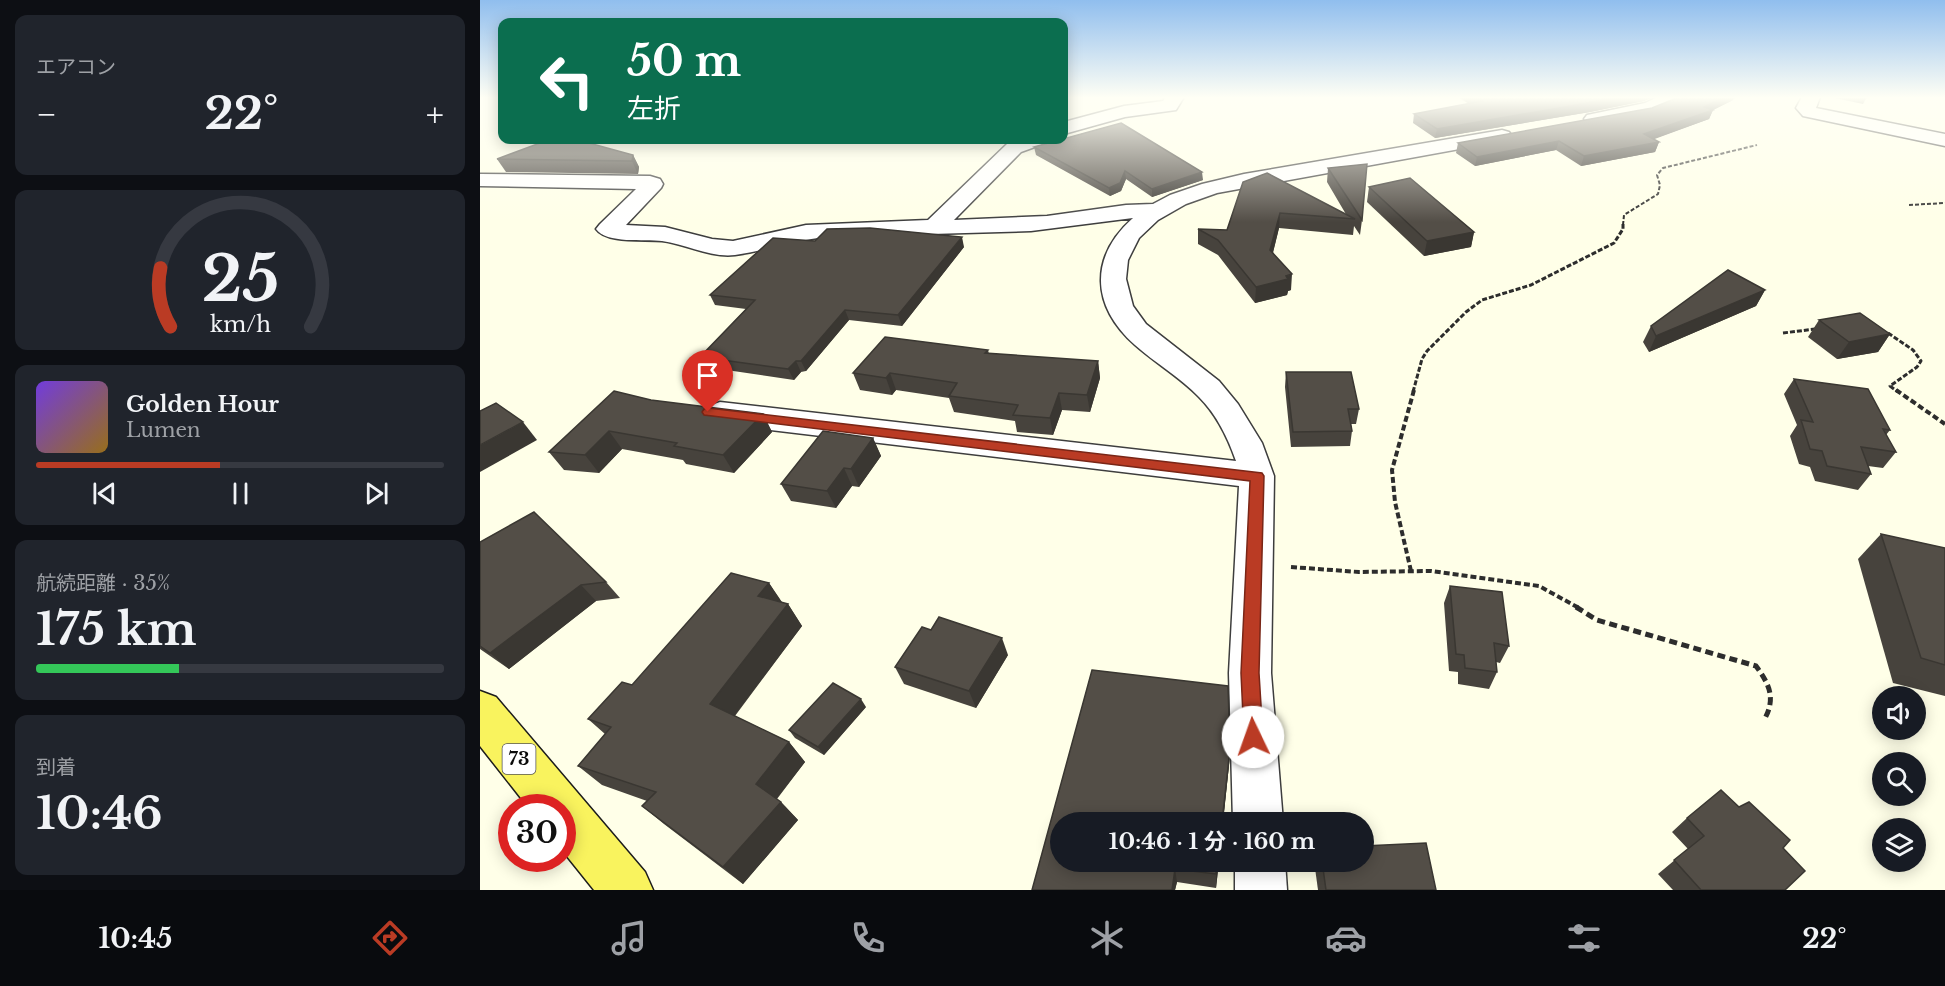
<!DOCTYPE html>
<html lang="ja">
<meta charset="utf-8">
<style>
:root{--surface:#171b24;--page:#20242c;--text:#f1f3f6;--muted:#9ea1a6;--line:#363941;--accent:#ba3b24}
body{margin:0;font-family:"Libre Baskerville","Noto Sans JP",serif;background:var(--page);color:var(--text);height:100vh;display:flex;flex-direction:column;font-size:22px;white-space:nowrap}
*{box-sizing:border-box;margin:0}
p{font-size:20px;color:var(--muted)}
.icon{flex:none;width:33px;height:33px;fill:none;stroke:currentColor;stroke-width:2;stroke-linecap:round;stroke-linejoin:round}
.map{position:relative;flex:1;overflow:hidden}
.drawer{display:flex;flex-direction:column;gap:15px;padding:15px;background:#0d0f14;width:480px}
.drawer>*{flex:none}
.guide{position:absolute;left:18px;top:18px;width:570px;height:126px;border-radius:12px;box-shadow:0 3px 15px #0003;background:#0b6e4f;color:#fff;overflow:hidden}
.controls{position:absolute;left:1392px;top:686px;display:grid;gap:12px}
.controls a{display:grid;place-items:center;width:54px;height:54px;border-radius:50%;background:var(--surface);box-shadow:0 3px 15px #0003;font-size:30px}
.speed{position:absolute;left:18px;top:794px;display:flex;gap:12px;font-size:30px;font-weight:700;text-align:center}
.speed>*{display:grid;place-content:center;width:78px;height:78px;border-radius:50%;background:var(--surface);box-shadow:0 3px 15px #0003;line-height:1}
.speed .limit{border:9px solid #d22;background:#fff;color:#111}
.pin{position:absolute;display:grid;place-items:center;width:51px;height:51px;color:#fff;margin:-62px -26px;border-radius:50% 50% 50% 0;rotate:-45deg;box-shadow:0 0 6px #0007}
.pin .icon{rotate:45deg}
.me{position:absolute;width:66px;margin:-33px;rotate:357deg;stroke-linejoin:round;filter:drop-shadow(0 0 4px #0008)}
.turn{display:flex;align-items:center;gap:21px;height:126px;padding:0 30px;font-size:27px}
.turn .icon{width:78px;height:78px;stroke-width:2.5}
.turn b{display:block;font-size:42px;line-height:51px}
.big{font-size:45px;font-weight:700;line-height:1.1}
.drawer .tile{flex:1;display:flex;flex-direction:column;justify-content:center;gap:9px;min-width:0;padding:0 21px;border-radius:12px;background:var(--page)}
.drawer .dial{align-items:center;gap:0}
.dial svg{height:156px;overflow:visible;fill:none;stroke:var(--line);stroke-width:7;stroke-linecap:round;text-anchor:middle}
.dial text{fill:var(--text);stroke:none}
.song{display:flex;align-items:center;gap:18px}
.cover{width:72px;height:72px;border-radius:9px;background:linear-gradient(135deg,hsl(260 70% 55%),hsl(40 70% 35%))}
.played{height:6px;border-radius:3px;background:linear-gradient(90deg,var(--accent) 45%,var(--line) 45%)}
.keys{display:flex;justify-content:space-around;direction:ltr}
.heat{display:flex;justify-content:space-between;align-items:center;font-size:33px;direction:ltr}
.charge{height:9px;border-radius:4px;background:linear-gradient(90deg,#34c759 35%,var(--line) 0)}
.trip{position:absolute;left:570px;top:812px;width:324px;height:60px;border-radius:30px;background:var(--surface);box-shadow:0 3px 15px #0003;font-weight:700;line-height:60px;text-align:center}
.dock{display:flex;height:96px;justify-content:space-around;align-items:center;background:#090b0e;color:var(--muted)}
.dock .icon{width:42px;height:42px}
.dock .current{color:var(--accent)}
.dock b{font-size:27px;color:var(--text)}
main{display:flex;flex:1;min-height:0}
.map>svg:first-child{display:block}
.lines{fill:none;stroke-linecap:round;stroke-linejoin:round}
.street-casing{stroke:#3e3e3e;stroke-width:3}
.primary-casing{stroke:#1c1c1c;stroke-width:3}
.path-far3{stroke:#2d2d2d;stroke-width:2;stroke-dasharray:4 2;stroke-linecap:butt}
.path-far2{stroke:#2d2d2d;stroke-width:3;stroke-dasharray:5 2;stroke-linecap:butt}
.path-far1{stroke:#2d2d2d;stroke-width:4;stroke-dasharray:6 3;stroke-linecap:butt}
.path{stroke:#2d2d2d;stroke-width:5;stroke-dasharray:8 4.5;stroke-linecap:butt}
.street{fill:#fff;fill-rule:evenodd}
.primary{fill:#f9f35e;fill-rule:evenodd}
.wall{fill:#47433d}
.shaded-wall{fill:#3a3732}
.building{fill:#534e47;stroke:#3a3732;stroke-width:1.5}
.route{fill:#ba3b24;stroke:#792617;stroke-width:1.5}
.labels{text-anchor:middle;stroke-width:6;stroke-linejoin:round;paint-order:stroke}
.shield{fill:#fff;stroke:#545454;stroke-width:1.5}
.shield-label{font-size:18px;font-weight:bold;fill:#0b0b0b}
</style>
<main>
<section class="drawer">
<div class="tile"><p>エアコン</p>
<div class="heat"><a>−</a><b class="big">22°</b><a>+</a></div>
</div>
<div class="tile dial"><svg viewBox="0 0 100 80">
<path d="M14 69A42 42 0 1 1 86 69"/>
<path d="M14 69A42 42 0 0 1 9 39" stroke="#ba3b24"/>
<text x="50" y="56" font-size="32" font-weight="700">25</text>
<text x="50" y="72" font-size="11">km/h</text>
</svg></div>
<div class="tile">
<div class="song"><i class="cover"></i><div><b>Golden Hour</b><p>Lumen</p></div></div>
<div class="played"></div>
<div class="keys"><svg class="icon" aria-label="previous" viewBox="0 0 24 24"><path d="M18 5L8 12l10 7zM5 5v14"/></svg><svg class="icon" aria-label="pause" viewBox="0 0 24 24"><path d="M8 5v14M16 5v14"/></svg><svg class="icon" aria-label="next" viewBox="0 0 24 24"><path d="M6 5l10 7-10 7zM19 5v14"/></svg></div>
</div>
<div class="tile"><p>航続距離 · 35%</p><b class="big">175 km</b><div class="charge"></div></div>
<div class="tile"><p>到着</p><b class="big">10:46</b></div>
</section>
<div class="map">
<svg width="1465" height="890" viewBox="0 0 1465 890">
<rect width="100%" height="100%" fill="#ffffe8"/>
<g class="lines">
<defs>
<g id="street">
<polygon points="686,97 704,97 696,110 645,117 584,134 584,122 644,106 683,101"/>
<polygon points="1178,97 1203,97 1200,101 1177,111 1114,125 1107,123 1104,119 1107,115 1165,103"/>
<polygon points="1322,97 1340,97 1336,108 1465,134 1465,146 1323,116 1316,108"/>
<path d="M1022 130 1029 132 1032 136 1029 140 737 193 706 204 678 220 659 238 648 260 646 279 653 306 666 324 739 381 758 404 782 443 794 476 791 673 803 822H753L749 673 759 486 240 424 229 420 224 413 229 406 240 402 756 461C748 438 737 415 719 397 700 377 675 363 655 345 611 306 609 257 653 218L551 231 346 237C315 240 286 251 255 255 230 258 206 244 182 241 165 239 126 244 116 229L120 224 156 189 0 186V174L170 176 180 179 183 184 181 188 146 225 185 227 232 239 253 241 326 225 448 220 527 144 539 140H566L563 144 541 152 474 220 567 216 646 205 673 204 690 195 722 184 764 174Z"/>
<polygon points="755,861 805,861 807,890 755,890"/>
</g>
<polygon id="primary" points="0,691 16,697 165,872 173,890 114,890 82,850 82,807 48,807 0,746"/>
</defs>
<!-- street casing -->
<use href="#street" class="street-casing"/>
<!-- primary casing -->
<use href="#primary" class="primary-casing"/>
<!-- path-far3 -->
<g class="path-far3">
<polyline points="1429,205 1465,203"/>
<polyline points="1143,225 1144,215 1178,194 1180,185 1177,175 1183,168 1277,145"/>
</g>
<!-- path-far2 -->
<g class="path-far2">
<polyline points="1303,333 1335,329"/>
<polyline points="1408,333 1433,350 1441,361 1437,367 1410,386 1418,392"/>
<polyline points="933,392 942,359 947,351 986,312 1002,300 1051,285 1134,243 1143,229 1143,224"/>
</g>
<!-- path-far1 -->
<g class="path-far1">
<polyline points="1416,390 1465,424"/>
<polyline points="811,567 879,572 951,571 1059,586 1099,608"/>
<polyline points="931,571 915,502 912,470 934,390"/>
</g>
<!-- path -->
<path class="path" d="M1096 607 1117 620 1276 666C1290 685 1296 699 1284 720"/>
<!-- street -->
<use href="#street" class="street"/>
<!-- primary -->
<use href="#primary" class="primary"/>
</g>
<!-- wall -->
<g class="wall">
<polygon points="978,97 1173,97 1164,101 1110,112 955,138 933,123 934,114 989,104"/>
<polygon points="1350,97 1387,97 1383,104"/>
<polygon points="1253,100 1233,110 1229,119 1173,139 1179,142 1175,152 1101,166 1076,150 995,166 976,153 978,143 1172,108"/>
<polygon points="554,147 723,180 672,197 646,179 641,191 630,196 556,155"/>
<polygon points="153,155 159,167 158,174 26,172 17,159"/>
<polygon points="848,168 882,220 880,235 874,226 873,235 799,228 793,252 811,290 808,291 807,295 775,303 738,255 718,244 718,229 747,230 763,182 867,216 847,182"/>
<polygon points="889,187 994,232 991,247 944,256 887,202"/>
<polygon points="335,241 484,247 422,326 369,320 326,371 321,372 314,380 226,367 220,357 266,309 235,305 230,295"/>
<polygon points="1285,290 1276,306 1169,352 1163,342 1171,326"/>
<polygon points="1339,320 1410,334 1398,352 1357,359 1328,337"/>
<polygon points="508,350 509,354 618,361 620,378 610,412 582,410 573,435 537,432 535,421 474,412 469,398 416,390 412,395 380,390 373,373"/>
<polygon points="806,372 879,409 876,424 871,424 872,431 870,446 811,447 805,387"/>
<polygon points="1314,379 1410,430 1406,435 1416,452 1403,468 1388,466 1391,474 1378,490 1335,481 1330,467 1319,464 1310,436 1317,425 1304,394"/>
<polygon points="171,400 283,414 292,432 254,473 206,464 203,460 142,449 119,473 84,470 69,452"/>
<polygon points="393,438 401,456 379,487 372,486 356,508 311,501 301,484"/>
<polygon points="1401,534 1465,548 1465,696 1413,683 1378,559"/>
<polygon points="0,542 126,582 140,598 116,601 29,669 0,649"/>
<polygon points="289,583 302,603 308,604 322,626 255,716 309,742 325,762 297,799 301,802 318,820 263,884 184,824 162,806 167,801 122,785 98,766 125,734 108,719"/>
<polygon points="970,586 1029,646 1020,663 1016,662 1017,672 1009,689 978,684 978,672 969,671 964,603"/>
<polygon points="528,655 496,708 424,684 415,667"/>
<polygon points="612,670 748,686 750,749 749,765 743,822 580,822 580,861 739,861 736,888 697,882 695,890 552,890"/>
<polygon points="386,707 344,755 315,738 309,730"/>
<polygon points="1207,818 1303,848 1305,890 1193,890 1178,874 1208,849 1192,832"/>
<polygon points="837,861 884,861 956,890 838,890 835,868"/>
</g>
<!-- shaded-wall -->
<g class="shaded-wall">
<polygon points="1142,97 1173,97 1164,101 1110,112 955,138 957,129"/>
<polygon points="1245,97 1255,97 1253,100 1233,110 1229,119 1161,144 1164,134"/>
<polygon points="1079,141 1076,150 995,166 997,157"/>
<polygon points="1179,142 1175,152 1101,166 1104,156"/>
<polygon points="153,155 159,167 158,174 152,161"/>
<polygon points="645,171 646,179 641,191 630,196 629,188"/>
<polygon points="722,172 723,180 672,197 672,189"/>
<polygon points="800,213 799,228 790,265 790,250"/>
<polygon points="994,232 991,247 944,256 947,241"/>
<polygon points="482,237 484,247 422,326 418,315"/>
<polygon points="812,274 811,290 808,291 807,295 775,303 776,287"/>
<polygon points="1285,290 1276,306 1169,352 1176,336"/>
<polygon points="365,310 369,320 326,371 321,361"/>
<polygon points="1410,334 1398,352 1357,359 1369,342"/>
<polygon points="316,361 321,372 314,380 308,369"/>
<polygon points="618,361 620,378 610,412 607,395"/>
<polygon points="410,373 416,390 412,395 406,378"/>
<polygon points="579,393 582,410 573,435 570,418"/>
<polygon points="283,414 292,432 254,473 243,455"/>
<polygon points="43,422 57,440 0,472 0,445"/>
<polygon points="129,431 142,449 119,473 105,455"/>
<polygon points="393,438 401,456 379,487 371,469"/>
<polygon points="364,468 372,486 356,508 347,491"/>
<polygon points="289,583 304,605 278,596"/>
<polygon points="101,585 116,601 29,669 10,653"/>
<polygon points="308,604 322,626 248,724 230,704"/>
<polygon points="522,638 528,655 496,708 489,691"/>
<polygon points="381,699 386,707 344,755 338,747"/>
<polygon points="309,742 325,762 293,803 276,784"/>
<polygon points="750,749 749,765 743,822 742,822"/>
<polygon points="301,802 318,820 263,884 243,867"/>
<polygon points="737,861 739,861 736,888 736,874"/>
<polygon points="695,869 697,882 695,890 692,890"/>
</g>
<!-- building -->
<g class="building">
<polygon points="995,97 1142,97 957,129 934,114 1002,101"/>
<polygon points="1199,97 1245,97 1224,107 1233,110 1164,134 1179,142 1104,156 1079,141 997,157 978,143 1172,108"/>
<polygon points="641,123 722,172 672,189 645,171 640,183 629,188 554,147"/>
<polygon points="68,140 98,140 153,155 152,161 17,159"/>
<polygon points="887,164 882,220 848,168"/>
<polygon points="787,173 875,219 800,213 790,250 812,274 806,276 808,279 776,287 738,240 718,229 747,230 763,182"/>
<polygon points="930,178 994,232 947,241 889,187"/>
<polygon points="390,228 482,237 418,315 365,310 321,361 316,361 308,369 220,357 275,300 230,295 293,238 335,241 347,229"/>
<polygon points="1248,270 1285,290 1176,336 1171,326"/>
<polygon points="1380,313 1410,334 1369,342 1339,320"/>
<polygon points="405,337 508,350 505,353 618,361 607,395 579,393 570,418 533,415 538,405 469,396 477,383 410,373 406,378 373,373"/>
<polygon points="806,372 871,372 879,409 868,409 872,431 813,432"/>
<polygon points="1314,379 1388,389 1410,430 1403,429 1416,452 1381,447 1391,474 1347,466 1342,451 1330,449 1321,420 1333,422"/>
<polygon points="134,391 171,400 283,414 243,455 194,446 197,443 129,431 105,455 69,452"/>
<polygon points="16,403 43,422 0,445 0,411"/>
<polygon points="343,431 393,438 371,469 364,468 347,491 301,484"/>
<polygon points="54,512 126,582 101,585 10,653 0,646 0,542"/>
<polygon points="1401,534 1465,548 1465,665 1441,658"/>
<polygon points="251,573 289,583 278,596 308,604 230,704 309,742 276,784 301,802 243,867 162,806 176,792 98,766 131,727 108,719 142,682 152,685"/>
<polygon points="970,586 1022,592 1029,646 1014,643 1017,672 985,668 984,655 976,654"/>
<polygon points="459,617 522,638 489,691 415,667 442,627 451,630"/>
<polygon points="612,670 748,686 750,749 742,822 580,822 580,861 737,861 736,874 695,869 692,890 552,890"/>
<polygon points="353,683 381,699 338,747 309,730"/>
<polygon points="1241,790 1259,807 1269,802 1310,840 1303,848 1325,871 1305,890 1221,890 1194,860 1224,836 1207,818"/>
<polygon points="946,843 956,890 846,890 842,861 884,861 884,846"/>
</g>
<!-- sky -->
<linearGradient id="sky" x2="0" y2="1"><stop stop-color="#90beee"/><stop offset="0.44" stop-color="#fffff5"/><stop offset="1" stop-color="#fffff5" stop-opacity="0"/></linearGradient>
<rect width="1465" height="222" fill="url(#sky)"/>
<!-- route -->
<polygon class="route" points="228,408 782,473 784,476 779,673 783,737 780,743 773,746 767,743 764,737 761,673 770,481 224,415 222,412 224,409"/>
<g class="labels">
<!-- shield labels -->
<rect class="shield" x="22.5" y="744" width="33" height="30" rx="4.5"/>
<g class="shield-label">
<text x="39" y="765">73</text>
</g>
</g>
</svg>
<div class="controls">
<a><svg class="icon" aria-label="sound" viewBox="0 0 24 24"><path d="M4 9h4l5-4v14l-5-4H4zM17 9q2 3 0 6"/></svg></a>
<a><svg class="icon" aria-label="search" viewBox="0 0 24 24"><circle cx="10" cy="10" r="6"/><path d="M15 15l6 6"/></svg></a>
<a><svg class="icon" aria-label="layers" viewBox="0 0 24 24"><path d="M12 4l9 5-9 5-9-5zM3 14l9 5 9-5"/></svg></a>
</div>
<div class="speed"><div class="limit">30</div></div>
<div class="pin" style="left:228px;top:412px;background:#d93025"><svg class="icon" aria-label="arrive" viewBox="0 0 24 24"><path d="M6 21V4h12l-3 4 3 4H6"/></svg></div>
<svg class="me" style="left:773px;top:737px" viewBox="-20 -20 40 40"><circle r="19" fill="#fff"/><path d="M0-13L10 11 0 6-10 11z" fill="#ba3b24"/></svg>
<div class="trip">10:46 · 1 分 · 160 m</div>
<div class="guide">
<div class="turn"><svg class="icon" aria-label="left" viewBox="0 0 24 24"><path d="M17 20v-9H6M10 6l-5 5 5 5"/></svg><div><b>50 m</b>左折</div></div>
</div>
</div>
</main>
<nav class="dock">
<b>10:45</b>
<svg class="icon current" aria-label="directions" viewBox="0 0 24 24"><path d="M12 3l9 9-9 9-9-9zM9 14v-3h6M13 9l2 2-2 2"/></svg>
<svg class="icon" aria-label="music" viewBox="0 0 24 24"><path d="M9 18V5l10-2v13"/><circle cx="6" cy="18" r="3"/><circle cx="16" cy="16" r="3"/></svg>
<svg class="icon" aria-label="phone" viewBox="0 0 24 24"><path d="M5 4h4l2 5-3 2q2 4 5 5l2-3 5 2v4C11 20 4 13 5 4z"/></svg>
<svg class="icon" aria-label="climate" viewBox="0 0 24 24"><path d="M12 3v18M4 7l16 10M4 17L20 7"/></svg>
<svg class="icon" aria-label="car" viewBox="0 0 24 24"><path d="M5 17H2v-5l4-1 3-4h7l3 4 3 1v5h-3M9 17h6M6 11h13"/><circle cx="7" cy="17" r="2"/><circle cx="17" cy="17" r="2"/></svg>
<svg class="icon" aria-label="filters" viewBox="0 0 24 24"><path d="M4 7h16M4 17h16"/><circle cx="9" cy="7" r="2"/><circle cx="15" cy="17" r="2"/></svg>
<b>22°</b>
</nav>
